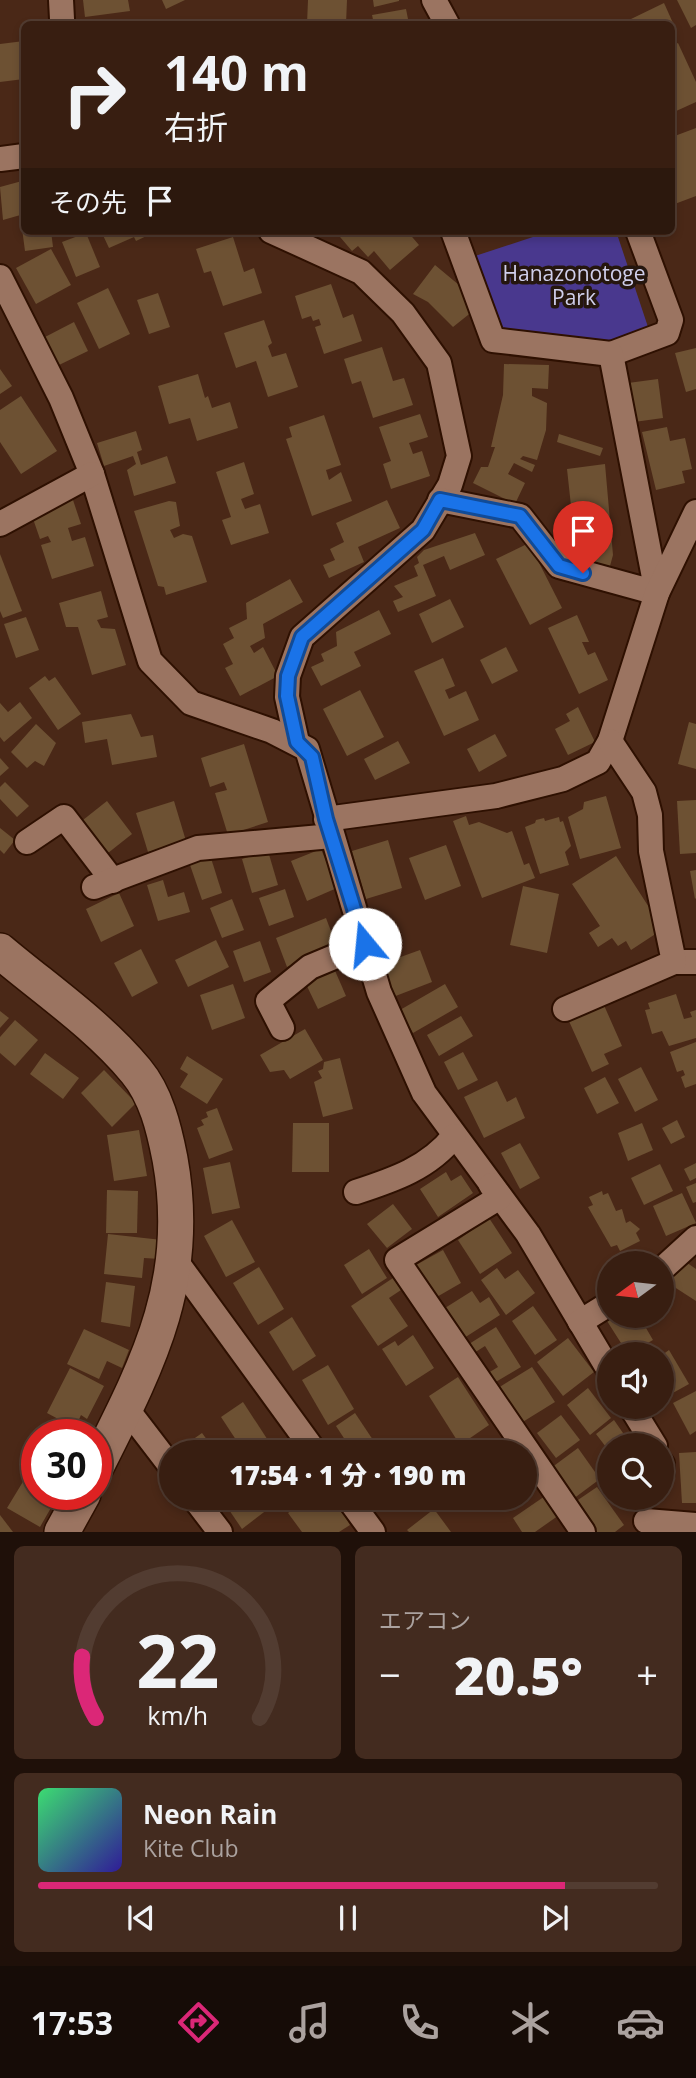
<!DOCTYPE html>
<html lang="ja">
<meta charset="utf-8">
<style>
:root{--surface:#381e11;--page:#432b1f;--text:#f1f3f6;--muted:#aba29f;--line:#523c31;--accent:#db2777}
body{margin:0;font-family:"Open Sans","Noto Sans JP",sans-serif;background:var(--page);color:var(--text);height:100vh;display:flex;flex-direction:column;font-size:26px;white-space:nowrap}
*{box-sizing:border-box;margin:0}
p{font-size:23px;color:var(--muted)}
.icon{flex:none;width:38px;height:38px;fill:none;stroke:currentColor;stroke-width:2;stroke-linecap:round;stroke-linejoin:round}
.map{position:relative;height:1532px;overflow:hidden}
.sheet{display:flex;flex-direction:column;gap:14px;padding:14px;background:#1f1009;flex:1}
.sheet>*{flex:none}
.hud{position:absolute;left:21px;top:21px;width:654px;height:214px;border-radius:10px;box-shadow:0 4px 10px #0003,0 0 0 2px var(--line);background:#381e11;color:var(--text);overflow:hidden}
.needle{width:46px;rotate:255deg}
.tools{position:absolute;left:597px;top:1251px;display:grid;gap:14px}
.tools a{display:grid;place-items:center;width:77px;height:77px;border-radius:50%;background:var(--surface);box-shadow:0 4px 10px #0003,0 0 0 2px var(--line);font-size:35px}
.speed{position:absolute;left:21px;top:1419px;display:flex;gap:14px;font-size:35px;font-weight:700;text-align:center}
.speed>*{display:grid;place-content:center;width:91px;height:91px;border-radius:50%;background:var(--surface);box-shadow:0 4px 10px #0003,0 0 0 2px var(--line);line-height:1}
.speed .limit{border:10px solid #d22;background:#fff;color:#111}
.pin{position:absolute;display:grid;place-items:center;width:60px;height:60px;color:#fff;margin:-72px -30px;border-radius:50% 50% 50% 0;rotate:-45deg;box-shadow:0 0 7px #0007}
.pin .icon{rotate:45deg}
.me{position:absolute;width:77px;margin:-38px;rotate:343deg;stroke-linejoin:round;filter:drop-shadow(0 0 5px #0008)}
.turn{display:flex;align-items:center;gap:24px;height:147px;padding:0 28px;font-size:32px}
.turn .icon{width:91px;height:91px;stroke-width:2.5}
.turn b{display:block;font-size:49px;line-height:60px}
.then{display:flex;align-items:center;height:66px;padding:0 28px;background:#0003;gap:14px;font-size:26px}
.big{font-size:52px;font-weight:800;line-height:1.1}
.sheet .widget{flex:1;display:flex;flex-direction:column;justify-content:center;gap:10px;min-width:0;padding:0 24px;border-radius:10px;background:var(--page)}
.sheet .dial{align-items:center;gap:0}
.dial svg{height:182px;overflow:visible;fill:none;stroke:var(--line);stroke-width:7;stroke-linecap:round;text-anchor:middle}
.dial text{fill:var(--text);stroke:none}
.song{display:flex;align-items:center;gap:21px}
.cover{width:84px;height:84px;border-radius:10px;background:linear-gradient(135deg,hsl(140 70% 55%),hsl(250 70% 35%))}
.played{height:7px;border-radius:4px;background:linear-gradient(90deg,var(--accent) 85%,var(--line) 85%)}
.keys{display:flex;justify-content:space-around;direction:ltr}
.heat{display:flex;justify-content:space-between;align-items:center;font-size:38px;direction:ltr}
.sheet .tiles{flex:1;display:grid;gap:14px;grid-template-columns:1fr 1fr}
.widget:last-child{grid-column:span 2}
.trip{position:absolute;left:159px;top:1440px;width:378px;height:70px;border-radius:35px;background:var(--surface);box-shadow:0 4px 10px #0003,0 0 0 2px var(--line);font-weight:800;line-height:70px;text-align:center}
.tabs{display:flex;height:112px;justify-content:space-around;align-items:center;background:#160c07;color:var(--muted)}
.tabs .icon{width:49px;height:49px}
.tabs .selected{color:var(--accent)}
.tabs b{font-size:32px;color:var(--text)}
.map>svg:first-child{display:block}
.green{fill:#49388e}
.building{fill:#6d5133}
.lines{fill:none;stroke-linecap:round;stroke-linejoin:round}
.street-casing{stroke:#2e1001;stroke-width:28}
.secondary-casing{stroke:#2e1001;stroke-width:38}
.street{stroke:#9b7461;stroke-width:24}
.secondary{stroke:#9b7461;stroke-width:35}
.route-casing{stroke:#114b97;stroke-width:18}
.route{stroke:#1a73e8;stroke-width:12}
.labels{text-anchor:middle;stroke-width:7;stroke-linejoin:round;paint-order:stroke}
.park-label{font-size:21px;fill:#d0cfeb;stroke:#25160e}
</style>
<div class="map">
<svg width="696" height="1532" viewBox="0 0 696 1532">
<rect width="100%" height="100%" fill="#4a2817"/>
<!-- green -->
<polygon class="green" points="551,231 616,231 648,327 617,345 506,335 495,325 469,258"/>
<!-- building -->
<g class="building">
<polygon points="83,0 128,0 130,11 85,17"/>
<polygon points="162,0 185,0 166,9"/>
<polygon points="308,0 347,0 346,24 307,24"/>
<polygon points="373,0 399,0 399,1 374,7"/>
<polygon points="677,0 696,0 696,25 691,28"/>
<polygon points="664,3 673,23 634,24 631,19"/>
<polygon points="406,9 409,24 374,24 372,15"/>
<polygon points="24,41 24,79 0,82 0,44"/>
<polygon points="678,43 696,82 696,102 674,112 672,46"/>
<polygon points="696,128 696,196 672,205 672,177 677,175 675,170 672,171 672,137"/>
<polygon points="22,181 24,214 3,220 0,187"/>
<polygon points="24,220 24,231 51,231 53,247 25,251 21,221"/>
<polygon points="101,231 157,231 136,241 134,237 109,248"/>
<polygon points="335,231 407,231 419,245 390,270 374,251 368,257 358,246 352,251"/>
<polygon points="86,233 100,267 76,277 62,242"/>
<polygon points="233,237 244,272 254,268 262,293 223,306 211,271 204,273 196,249"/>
<polygon points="51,249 71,285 36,304 16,268"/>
<polygon points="435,265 459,285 473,311 453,327 428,302 413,294"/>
<polygon points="331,284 343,318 353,314 362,341 324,354 315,327 321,325 319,319 313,321 311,316 302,319 295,296"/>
<polygon points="108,288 130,334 99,349 77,303"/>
<polygon points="158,293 170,327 149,334 137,300"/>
<polygon points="264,320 272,343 268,346 272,357 286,353 298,387 268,397 256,361 236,368 224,333"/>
<polygon points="74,322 88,351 59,365 45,337"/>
<polygon points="382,347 393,381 404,378 413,405 373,418 361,381 352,384 344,359"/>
<polygon points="696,348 696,389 686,392 675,353"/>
<polygon points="504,364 549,365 548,389 532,388 532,396 547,403 546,430 537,460 523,456 520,459 535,465 532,472 514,463 508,474 525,483 515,504 473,483 481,467 488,467 495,447 491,447 503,395"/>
<polygon points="0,369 12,386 0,394"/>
<polygon points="198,374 205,398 208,396 212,408 230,402 238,428 197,441 190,418 169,424 158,386"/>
<polygon points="658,379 663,418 634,422 628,383"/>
<polygon points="21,396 57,451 21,474 0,442 0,410"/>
<polygon points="420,414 428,437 409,443 413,454 422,451 430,476 391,489 383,464 391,461 379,427"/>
<polygon points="324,415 341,465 326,470 329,480 341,472 352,501 312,516 286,439 292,437 289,427"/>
<polygon points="667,427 670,441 685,438 692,469 682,471 685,483 656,490 642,432"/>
<polygon points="136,431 142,450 137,452 141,465 167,456 176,483 134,496 127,470 136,464 133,456 104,466 97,443"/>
<polygon points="559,434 603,448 600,456 557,442"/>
<polygon points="244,462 254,494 241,499 245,509 260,504 269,533 231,545 222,520 231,517 216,472"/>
<polygon points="605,464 613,555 610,566 565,555 571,528 562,529 560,516 572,515 567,469"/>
<polygon points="73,500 81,524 68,528 72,541 85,537 94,566 52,579 41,545 51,542 48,536 40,539 31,513"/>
<polygon points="387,500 400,528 358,547 364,562 329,578 323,565 335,560 330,549 344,542 336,523"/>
<polygon points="169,501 176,502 180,526 170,530 174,538 183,534 192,536 207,582 166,595 164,587 158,586 134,511"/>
<polygon points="475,533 485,555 450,570 444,556 423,565 436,596 398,612 393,601 403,597 394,586 418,576 414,566 419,563 417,557 424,550"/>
<polygon points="529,543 562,608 530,625 496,559"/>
<polygon points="0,554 22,611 3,618 0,611"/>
<polygon points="290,579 303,602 263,624 265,638 250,646 254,653 263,647 278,676 240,696 225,668 233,664 223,644 234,638 229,628 247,619 246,603"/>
<polygon points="101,591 108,617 97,620 101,628 115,629 126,665 92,675 78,627 66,627 59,603"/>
<polygon points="450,599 464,627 432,643 419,614"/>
<polygon points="379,610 391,634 354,652 361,666 321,686 311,667 324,661 321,654 337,646 336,632"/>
<polygon points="577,615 589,642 582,642 588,655 595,652 608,680 579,694 548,628"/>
<polygon points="26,617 39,650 16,658 4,624"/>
<polygon points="506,647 518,671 492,684 480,660"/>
<polygon points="443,658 455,686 445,690 449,699 466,691 479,720 444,736 414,671"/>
<polygon points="45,676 49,681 55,677 81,714 58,730 29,688"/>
<polygon points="360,690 384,737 347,756 323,709"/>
<polygon points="20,702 32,718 4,742 0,737 0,703 8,712"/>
<polygon points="578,707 595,742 568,755 555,729 570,721 566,714"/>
<polygon points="131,714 141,737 153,735 157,757 112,765 107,739 85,743 82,722"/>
<polygon points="689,722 696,724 696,769 678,764"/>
<polygon points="36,724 56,743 44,766 35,761 27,768 11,752"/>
<polygon points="495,734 507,756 479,772 467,749"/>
<polygon points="398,741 410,763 375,780 364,759"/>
<polygon points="244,744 268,822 228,835 215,793 227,790 224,782 210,787 201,758"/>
<polygon points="0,758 9,768 0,776"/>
<polygon points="5,782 29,806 17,817 0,799 0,787"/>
<polygon points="606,796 621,848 580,859 568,817 583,809 584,802"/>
<polygon points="696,800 696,853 680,854 677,801"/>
<polygon points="107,801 132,834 108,853 83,820"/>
<polygon points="174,801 186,841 148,852 136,813"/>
<polygon points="466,816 469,825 479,822 507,833 512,831 524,865 529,863 535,878 482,898 453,821"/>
<polygon points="559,817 560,822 563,821 571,846 565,852 569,865 540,874 525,827 535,823 536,820 544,818 545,821"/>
<polygon points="0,828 15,840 4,854 0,850"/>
<polygon points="388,840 402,888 366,899 352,851"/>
<polygon points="446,845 461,886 425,900 409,858"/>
<polygon points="321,849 337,888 307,901 291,861"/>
<polygon points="268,851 278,885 252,893 242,859"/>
<polygon points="210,855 222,893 202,900 189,862"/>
<polygon points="616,856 663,929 631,950 626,941 618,946 612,938 598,947 589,933 600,926 572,884"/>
<polygon points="696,870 696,898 695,899 690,871"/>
<polygon points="163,880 168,897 184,892 190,912 158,921 147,885"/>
<polygon points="523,886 559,894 547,953 510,945"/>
<polygon points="285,889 294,917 269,926 259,898"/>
<polygon points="119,893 134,926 101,942 86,909"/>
<polygon points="232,899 244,930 222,938 210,908"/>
<polygon points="326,918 337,947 287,967 276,938"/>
<polygon points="216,940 229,967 188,987 175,960"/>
<polygon points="260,941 271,972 244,982 233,951"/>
<polygon points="141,949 158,983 132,997 114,963"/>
<polygon points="420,950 432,982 393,997 381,964"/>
<polygon points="333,966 346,996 318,1009 304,980"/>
<polygon points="233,984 245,1018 212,1030 200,995"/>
<polygon points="445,984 458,1007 413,1033 400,1010"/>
<polygon points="676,994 684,1019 692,1017 690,1012 696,1010 696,1038 669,1046 662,1031 652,1034 645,1010 650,1009 648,1003"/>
<polygon points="603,1003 622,1046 604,1054 609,1064 592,1072 568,1019"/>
<polygon points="0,1011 9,1018 0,1028"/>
<polygon points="461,1016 473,1036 439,1056 427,1035"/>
<polygon points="15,1020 38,1040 15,1066 0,1053 0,1037"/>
<polygon points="305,1029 323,1060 290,1079 284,1070 270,1072 260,1055"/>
<polygon points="696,1042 696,1084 685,1088 681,1077 685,1075 683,1070 677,1072 670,1052"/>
<polygon points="463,1052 478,1080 458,1090 444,1062"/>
<polygon points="45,1053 79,1078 63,1099 30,1074"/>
<polygon points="187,1056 223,1079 207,1104 180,1087 188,1074 180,1069"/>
<polygon points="340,1058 353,1109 323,1117 314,1082 322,1078 318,1071 323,1069 324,1062"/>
<polygon points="641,1067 658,1100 635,1112 618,1079"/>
<polygon points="104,1070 136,1103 112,1127 81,1093"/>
<polygon points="605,1077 619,1103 597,1114 584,1088"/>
<polygon points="497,1081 507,1102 516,1097 525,1118 484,1138 464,1097"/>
<polygon points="217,1108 233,1150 209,1159 197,1128 204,1125 201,1120 208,1117 206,1112"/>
<polygon points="677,1120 685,1137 671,1144 662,1128"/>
<polygon points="293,1123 329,1123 329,1172 292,1172"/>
<polygon points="642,1123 653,1150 628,1161 618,1133"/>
<polygon points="139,1130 147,1176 114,1181 107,1135"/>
<polygon points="520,1143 540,1178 520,1189 501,1153"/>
<polygon points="230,1162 240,1208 212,1214 203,1168"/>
<polygon points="696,1163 696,1178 690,1181 684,1169"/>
<polygon points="660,1164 673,1191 644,1205 631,1178"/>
<polygon points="446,1172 451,1181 461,1175 473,1193 438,1217 420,1189"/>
<polygon points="696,1183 696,1202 693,1203 686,1187"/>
<polygon points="107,1190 138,1191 137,1233 106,1233"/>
<polygon points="602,1191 603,1195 608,1193 616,1211 622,1209 626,1223 630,1221 640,1229 636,1233 640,1241 620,1251 617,1245 611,1247 588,1207 593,1205 589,1197"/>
<polygon points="682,1193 696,1223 666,1236 653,1206"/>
<polygon points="393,1204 412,1229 387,1248 367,1224"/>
<polygon points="489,1218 512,1253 480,1274 458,1240"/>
<polygon points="232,1220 255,1262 226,1277 204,1236"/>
<polygon points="108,1234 162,1240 160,1259 144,1258 142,1278 104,1274"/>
<polygon points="369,1249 387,1278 362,1294 344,1265"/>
<polygon points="443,1250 461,1283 435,1298 416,1265"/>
<polygon points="680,1258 696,1269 696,1301 665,1281"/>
<polygon points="259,1267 284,1309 258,1325 233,1283"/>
<polygon points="497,1268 505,1279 518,1270 535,1293 506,1315 481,1280"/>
<polygon points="393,1278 401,1290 389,1298 408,1326 378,1346 351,1306"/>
<polygon points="106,1282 135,1286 130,1327 101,1322"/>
<polygon points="472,1291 480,1303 489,1297 500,1315 464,1338 445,1308"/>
<polygon points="533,1306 557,1340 535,1355 512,1321"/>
<polygon points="615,1316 635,1319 639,1316 653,1340 628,1354 607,1321"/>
<polygon points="292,1317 316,1356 293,1371 269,1332"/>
<polygon points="496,1327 521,1367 494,1383 488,1373 498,1367 485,1346 474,1353 469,1344"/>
<polygon points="84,1329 129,1350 122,1368 107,1361 99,1379 67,1364"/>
<polygon points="413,1335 434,1368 406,1386 382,1349 395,1341 398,1346"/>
<polygon points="568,1338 594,1372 563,1396 537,1362"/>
<polygon points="669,1350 689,1384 662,1399 662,1355"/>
<polygon points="328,1365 354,1409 328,1425 302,1380"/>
<polygon points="532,1367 555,1402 521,1423 498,1388"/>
<polygon points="70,1368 104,1386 87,1419 81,1415 75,1428 47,1413"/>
<polygon points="458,1377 489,1425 460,1445 429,1396"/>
<polygon points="588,1388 611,1418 590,1435 567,1405"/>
<polygon points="696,1391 696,1431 690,1435 673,1403"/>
<polygon points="243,1402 273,1448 267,1452 244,1452 221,1417"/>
<polygon points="355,1413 381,1452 353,1452 336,1426"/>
<polygon points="561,1415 580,1440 556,1458 537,1433"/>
<polygon points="614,1420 632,1446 609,1446 609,1451 596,1434"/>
<polygon points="202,1433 216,1452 175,1452"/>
<polygon points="578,1448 600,1479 573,1499 551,1468"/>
<polygon points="696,1452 696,1503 682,1503 679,1453"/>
<polygon points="24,1480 37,1488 37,1494 49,1494 56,1499 40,1527 7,1508"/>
<polygon points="597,1487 624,1525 615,1532 595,1532 575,1502"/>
<polygon points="548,1494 562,1513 535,1532 522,1532 513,1518"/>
<polygon points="221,1498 262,1498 268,1509 242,1529"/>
<polygon points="309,1498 334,1498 350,1525 339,1532 302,1532 288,1513"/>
<polygon points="389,1498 418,1498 398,1512"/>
<polygon points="434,1509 451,1532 409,1532 407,1530"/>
<polygon points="0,1515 13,1532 0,1532"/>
</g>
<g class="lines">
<defs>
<g id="street">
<polyline points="61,0 62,19"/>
<polyline points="434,0 447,24"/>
<polyline points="0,159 24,156"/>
<polyline points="271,231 361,272 403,313 439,363 459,456 450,485 423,530 302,637 288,676 287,697 297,742"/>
<polyline points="0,277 61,398 92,474 150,661 191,703 272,731 307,749 379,992 424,1093 528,1234 609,1370"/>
<polyline points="611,354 667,333 671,320 638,231"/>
<polyline points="440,500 520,516 559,566 657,593 611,354 493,340 453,231"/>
<polyline points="0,524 92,474"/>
<polyline points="326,819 496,796 563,779 598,762 610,741 657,593 696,512"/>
<polyline points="27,842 64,817 113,881"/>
<polyline points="94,887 198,848 332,836"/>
<polyline points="674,962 696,962"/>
<polyline points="565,1009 674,962 651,851 650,815 644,792 610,741"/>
<polyline points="282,1028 268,1001 310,967 365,944"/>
<polyline points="491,1185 500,1197 397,1260 583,1532"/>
<path d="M356 1192C393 1180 429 1168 454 1136"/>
<polyline points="176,1261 315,1452"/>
<polyline points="662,1269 696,1238"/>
<polyline points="580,1322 609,1304"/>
<polyline points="631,1407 655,1446"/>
<polyline points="126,1408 172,1468"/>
<polyline points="662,1464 662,1473"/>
<polyline points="194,1498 220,1532"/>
<polyline points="348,1498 373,1532"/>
<polyline points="646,1521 696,1525"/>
</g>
<g id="secondary">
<path d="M0 951C45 989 98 1025 136 1071 156 1095 164 1128 170 1159 192 1280 149 1362 96 1467"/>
<polyline points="62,1532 83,1494"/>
</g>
</defs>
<!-- street casing -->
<use href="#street" class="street-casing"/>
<!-- secondary casing -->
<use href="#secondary" class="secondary-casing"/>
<!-- street -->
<use href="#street" class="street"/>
<!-- secondary -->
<use href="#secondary" class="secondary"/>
</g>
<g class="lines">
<defs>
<polyline id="route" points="365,944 326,819 312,757 297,742 287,696 288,676 302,637 423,530 440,500 520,516 559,566 583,573"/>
</defs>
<!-- route casing -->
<use href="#route" class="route-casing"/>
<!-- route -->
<use href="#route" class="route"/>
</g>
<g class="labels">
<!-- park labels -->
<g class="park-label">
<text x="574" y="281">Hanazonotoge<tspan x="574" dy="24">Park</tspan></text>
</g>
</g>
</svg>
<div class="tools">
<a><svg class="needle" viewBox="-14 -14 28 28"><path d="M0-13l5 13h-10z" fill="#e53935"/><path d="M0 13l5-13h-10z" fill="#aba29f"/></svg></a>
<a><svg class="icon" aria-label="sound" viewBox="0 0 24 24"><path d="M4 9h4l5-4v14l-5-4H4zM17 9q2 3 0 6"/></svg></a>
<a><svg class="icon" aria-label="search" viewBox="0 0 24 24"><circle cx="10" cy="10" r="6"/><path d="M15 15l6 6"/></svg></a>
</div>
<div class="speed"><div class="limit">30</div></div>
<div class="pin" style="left:583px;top:573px;background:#d93025"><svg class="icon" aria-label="arrive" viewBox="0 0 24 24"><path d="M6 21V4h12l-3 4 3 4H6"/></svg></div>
<svg class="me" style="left:365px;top:944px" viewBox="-20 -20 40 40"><circle r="19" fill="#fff"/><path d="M0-13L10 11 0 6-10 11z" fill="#1a73e8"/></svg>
<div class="trip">17:54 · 1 分 · 190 m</div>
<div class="hud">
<div class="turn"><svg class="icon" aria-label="right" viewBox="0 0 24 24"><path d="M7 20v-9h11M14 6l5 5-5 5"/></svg><div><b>140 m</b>右折</div></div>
<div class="then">その先<svg class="icon" aria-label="arrive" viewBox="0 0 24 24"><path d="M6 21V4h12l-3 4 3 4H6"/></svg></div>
</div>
</div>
<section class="sheet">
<div class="tiles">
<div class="widget dial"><svg viewBox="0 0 100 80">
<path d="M14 69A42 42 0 1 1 86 69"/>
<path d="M14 69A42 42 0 0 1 8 42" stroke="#db2777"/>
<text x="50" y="56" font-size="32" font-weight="700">22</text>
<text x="50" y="72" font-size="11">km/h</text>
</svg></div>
<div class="widget"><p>エアコン</p>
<div class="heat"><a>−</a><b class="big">20.5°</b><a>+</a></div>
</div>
<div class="widget">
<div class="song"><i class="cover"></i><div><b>Neon Rain</b><p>Kite Club</p></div></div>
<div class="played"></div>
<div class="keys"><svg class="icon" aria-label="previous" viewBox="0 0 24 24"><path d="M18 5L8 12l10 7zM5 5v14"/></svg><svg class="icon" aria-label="pause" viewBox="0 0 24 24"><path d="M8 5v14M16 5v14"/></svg><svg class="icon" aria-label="next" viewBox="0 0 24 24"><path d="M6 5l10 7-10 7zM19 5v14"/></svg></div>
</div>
</div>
</section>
<nav class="tabs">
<b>17:53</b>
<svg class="icon selected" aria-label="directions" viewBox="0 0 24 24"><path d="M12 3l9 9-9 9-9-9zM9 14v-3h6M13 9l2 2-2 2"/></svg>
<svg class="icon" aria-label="music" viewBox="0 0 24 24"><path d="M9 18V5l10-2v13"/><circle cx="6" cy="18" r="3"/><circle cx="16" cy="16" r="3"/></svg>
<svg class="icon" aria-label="phone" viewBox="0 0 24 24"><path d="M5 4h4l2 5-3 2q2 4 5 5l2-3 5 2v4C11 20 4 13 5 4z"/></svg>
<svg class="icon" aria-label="climate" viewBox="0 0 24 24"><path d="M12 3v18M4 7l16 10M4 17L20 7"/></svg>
<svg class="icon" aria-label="car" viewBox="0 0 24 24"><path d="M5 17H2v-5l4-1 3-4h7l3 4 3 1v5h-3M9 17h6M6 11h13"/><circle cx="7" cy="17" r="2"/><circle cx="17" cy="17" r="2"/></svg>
</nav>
